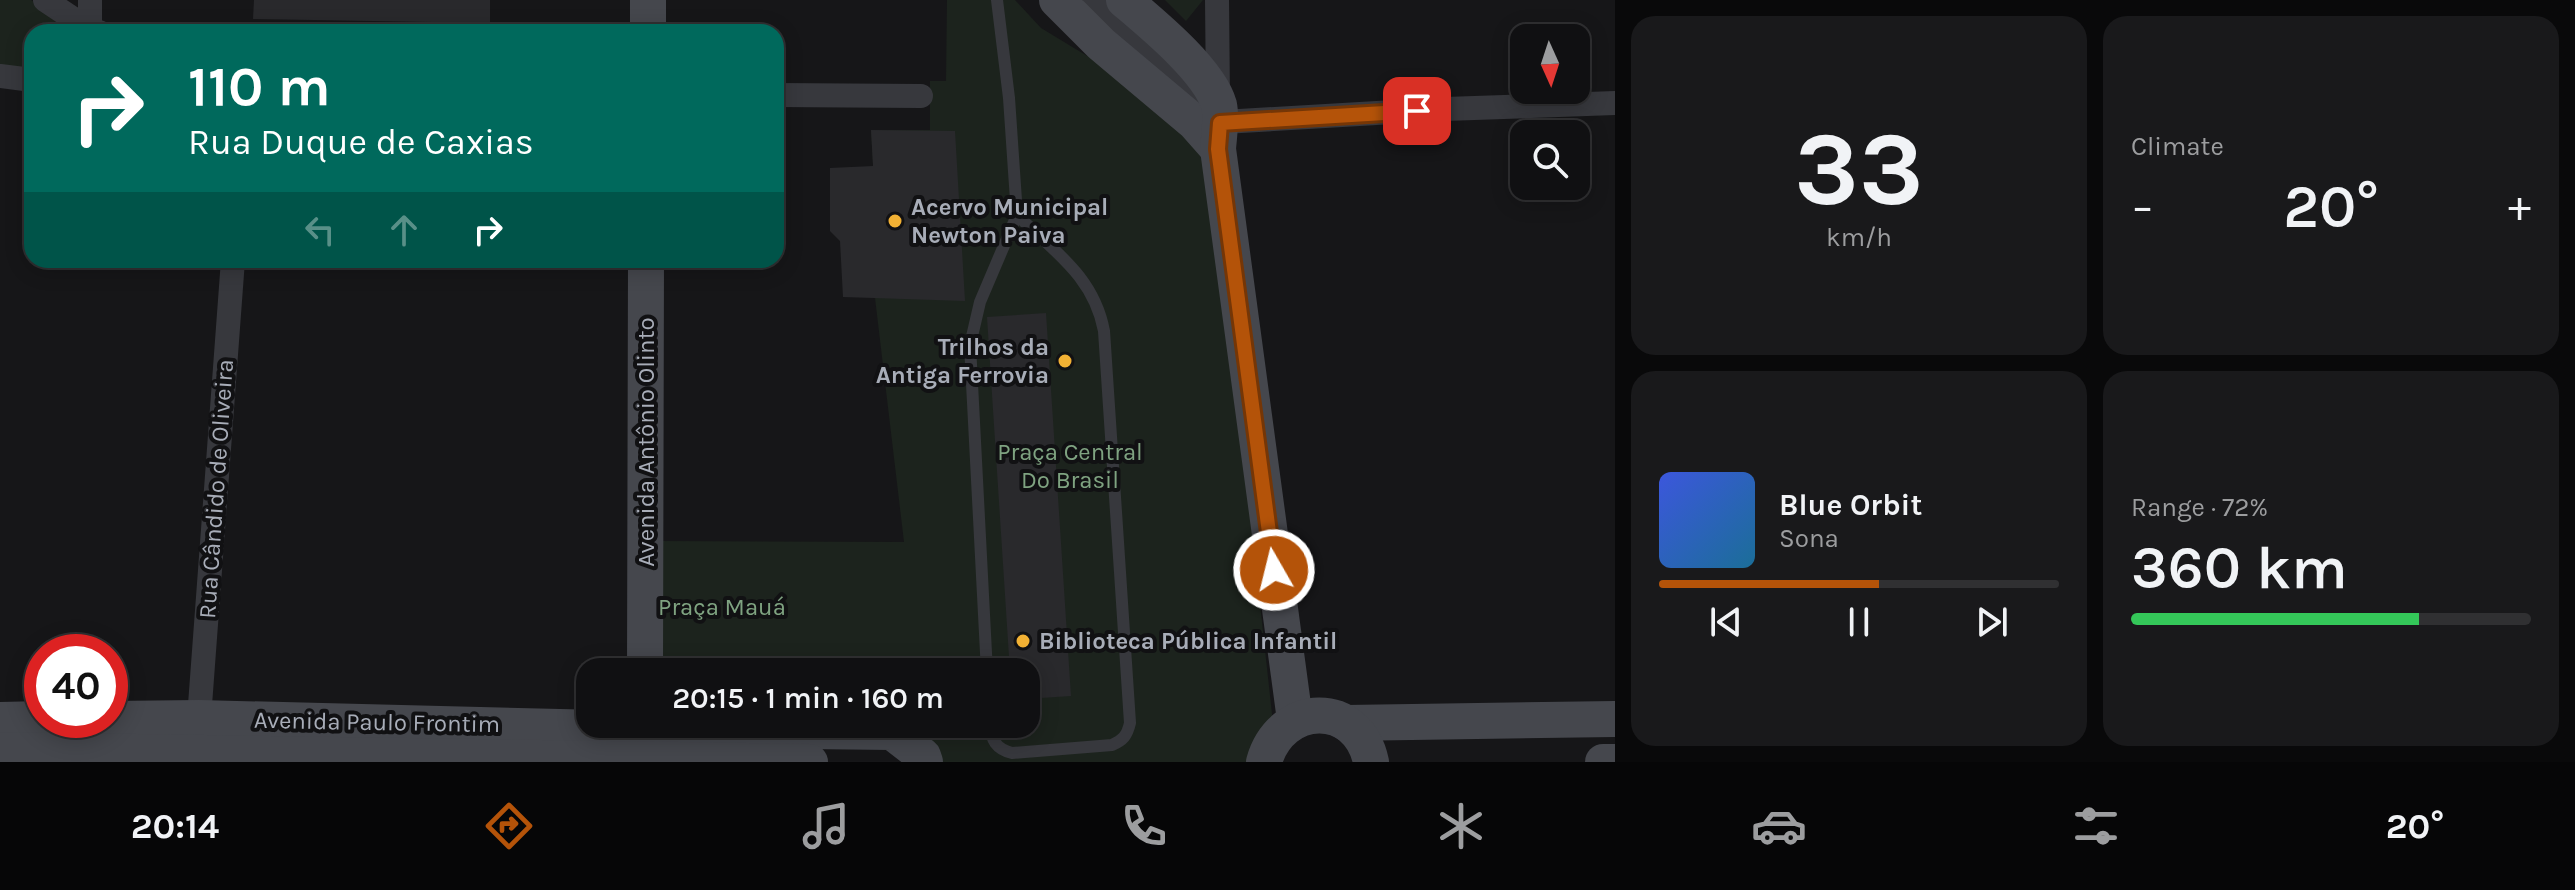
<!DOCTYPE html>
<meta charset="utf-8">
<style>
:root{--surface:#101012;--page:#19191b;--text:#f1f3f6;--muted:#9c9d9f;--line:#303032;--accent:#b45309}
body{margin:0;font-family:Karla,sans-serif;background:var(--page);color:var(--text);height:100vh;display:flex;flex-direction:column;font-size:30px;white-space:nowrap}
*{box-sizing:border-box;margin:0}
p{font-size:26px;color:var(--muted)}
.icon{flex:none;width:44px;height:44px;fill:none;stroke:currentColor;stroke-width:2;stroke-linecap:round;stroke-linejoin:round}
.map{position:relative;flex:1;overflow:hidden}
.side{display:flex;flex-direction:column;gap:16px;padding:16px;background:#09090a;width:960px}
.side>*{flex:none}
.guide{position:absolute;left:24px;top:24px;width:760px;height:244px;border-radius:24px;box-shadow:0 4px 20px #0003,0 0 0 2px var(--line);background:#00695c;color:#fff;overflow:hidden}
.needle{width:52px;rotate:177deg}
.fabs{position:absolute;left:1510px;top:24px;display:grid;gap:16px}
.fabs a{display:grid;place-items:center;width:80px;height:80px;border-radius:16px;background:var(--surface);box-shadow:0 4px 20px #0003,0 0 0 2px var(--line);font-size:40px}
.speed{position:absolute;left:24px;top:634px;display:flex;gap:16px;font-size:40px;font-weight:700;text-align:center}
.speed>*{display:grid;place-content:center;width:104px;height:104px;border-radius:50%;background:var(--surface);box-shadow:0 4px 20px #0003,0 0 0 2px var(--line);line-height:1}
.speed .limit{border:12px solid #d22;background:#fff;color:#111}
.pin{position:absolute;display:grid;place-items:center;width:68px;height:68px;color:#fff;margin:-34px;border-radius:16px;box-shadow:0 4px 12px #0006}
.me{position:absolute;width:88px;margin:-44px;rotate:352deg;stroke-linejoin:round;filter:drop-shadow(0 0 6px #0008)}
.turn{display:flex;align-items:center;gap:28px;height:168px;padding:0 32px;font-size:36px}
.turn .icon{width:104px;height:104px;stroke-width:2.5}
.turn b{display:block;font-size:56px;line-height:68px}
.lanes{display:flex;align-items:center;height:76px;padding:0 32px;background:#0003;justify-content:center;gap:40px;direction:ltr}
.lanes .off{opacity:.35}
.big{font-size:60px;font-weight:600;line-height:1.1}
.side .tile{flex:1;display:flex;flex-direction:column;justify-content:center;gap:12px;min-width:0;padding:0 28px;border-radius:24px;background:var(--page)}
.side .dial{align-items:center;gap:0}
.dial b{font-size:104px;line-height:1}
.song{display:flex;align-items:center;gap:24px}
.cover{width:96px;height:96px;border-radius:12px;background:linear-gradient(135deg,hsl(230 70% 55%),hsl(200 70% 35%))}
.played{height:8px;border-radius:4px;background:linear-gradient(90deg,var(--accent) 55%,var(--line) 55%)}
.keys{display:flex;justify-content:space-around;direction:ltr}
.heat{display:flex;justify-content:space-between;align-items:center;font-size:44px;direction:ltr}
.charge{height:12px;border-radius:6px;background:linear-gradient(90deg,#34c759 72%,var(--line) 0)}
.side .tiles{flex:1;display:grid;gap:16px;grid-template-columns:repeat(2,1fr)}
.trip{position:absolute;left:576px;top:658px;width:464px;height:80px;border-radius:24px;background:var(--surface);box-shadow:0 4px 20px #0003,0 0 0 2px var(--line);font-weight:600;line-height:80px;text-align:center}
.menu{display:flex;height:128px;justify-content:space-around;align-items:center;background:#060607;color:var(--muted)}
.menu .icon{width:56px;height:56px}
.menu .current{color:var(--accent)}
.menu b{font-size:36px;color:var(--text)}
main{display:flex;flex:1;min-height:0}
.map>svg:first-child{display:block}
.green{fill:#1c231d}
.building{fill:#29292c}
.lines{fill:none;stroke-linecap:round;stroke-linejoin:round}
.lane{stroke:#37383d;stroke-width:12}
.street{stroke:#37383d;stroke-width:24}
.secondary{stroke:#45474d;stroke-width:36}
.route-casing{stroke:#753606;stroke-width:20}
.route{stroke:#b45309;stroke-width:14}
.poi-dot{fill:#f2b134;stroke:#111113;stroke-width:3}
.labels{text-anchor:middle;stroke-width:8;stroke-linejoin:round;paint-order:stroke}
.poi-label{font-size:24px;font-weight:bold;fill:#a8adb8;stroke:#111113;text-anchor:start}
.street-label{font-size:24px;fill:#a8adb8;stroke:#111113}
.park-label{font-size:24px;fill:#7fa381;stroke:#111113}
</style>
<main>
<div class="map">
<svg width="1615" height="762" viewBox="0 0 1615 762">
<rect width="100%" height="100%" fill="#161618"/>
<!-- green -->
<g class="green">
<polygon points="0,0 31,0 72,26 71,32 32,32 32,75 0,70"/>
<polygon points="947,0 1015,0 1041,28 1173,108 1212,165 1273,723 1252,762 938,762 802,724 1026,724 1026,672 655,672 657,541 904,542 875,298 876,217 871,130 930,130 930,81 946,81"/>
<polygon points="1165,0 1203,0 1186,21"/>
</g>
<!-- building -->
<g class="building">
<polygon points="254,0 490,0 490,23 253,19"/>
<polygon points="871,130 955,131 965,301 843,297 840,241 830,231 830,168 873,166"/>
<polygon points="1046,313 1071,696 1026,699 1026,672 1010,672 987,317"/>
</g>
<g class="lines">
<!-- lane -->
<g class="lane">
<polyline points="987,672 970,345 980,302 1017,215 1009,98 997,0"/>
<path d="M990 724C991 740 996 749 1012 753L1112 745C1123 740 1127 736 1130 723L1104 331C1094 277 1055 252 1017 215"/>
</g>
<!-- street -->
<g class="street">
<polyline points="45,0 90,30 99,32"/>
<polyline points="1095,0 1175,77 1206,118"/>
<polyline points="1217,0 1218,98"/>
<polyline points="90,32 90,0"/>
<polyline points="0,76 32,80"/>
<polyline points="776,95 921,96"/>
<polyline points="1206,123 1445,109 1615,103"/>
<polyline points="198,732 233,260"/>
</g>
<!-- secondary -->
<g class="secondary">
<polyline points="648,0 648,32"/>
<polyline points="1057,0 1101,44 1195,123 1218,149"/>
<path d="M1124 0C1151 23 1209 70 1219 105 1222 119 1219 135 1218 149L1295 720"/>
<polyline points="645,672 646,260"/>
<polyline points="110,719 199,718 644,729 892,732 923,756 925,762"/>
<polyline points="0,720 42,719"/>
<polyline points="1346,723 1615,719"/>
<polyline points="0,750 810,762"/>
<path d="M1264 762C1281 701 1358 699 1371 762"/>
<polyline points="1603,762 1615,762"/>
</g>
</g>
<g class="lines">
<defs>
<polyline id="route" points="1274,570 1218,149 1220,123 1417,111"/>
</defs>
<!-- route casing -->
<use href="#route" class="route-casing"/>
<!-- route -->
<use href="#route" class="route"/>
</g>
<!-- markers -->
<g class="poi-dot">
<circle cx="895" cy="221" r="8"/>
<circle cx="1065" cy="361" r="8"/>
<circle cx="1023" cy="641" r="8"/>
</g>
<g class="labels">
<!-- poi labels -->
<g class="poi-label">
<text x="911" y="215">Acervo Municipal<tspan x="911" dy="28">Newton Paiva</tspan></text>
<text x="1049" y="355" text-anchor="end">Trilhos da<tspan x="1049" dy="28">Antiga Ferrovia</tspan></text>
<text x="1039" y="649">Biblioteca Pública Infantil</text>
</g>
<!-- street labels -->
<g class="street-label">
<text transform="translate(646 442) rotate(-90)" y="8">Avenida Antônio Olinto</text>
<text transform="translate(216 489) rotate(-86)" y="8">Rua Cândido de Oliveira</text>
<text transform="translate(377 722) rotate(1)" y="8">Avenida Paulo Frontim</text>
</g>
<!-- park labels -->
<g class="park-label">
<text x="1070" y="460">Praça Central<tspan x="1070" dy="28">Do Brasil</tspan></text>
<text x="722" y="615">Praça Mauá</text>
</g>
</g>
</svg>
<div class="fabs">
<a><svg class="needle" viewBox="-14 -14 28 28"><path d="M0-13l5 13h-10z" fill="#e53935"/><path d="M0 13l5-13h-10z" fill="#9c9d9f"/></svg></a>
<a><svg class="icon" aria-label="search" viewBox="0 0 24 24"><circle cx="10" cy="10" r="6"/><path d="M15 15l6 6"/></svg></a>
</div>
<div class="speed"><div class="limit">40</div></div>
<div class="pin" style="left:1417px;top:111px;background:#d93025"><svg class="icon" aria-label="arrive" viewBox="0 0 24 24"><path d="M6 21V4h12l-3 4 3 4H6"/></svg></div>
<svg class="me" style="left:1274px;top:570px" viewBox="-20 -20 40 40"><circle r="17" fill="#b45309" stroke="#fff" stroke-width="3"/><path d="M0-11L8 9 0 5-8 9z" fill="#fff"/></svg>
<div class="trip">20:15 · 1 min · 160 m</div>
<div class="guide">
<div class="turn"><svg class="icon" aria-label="right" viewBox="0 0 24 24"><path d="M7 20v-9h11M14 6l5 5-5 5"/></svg><div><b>110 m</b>Rua Duque de Caxias</div></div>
<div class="lanes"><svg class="icon off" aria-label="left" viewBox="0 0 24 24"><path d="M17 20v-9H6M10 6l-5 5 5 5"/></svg><svg class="icon off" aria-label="ahead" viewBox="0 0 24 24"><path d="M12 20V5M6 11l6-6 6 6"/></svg><svg class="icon" aria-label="right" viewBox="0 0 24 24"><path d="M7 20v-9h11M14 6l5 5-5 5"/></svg></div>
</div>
</div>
<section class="side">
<div class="tiles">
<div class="tile dial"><b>33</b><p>km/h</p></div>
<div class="tile"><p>Climate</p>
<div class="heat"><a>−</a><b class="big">20°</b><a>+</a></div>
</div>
<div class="tile">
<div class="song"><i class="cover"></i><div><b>Blue Orbit</b><p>Sona</p></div></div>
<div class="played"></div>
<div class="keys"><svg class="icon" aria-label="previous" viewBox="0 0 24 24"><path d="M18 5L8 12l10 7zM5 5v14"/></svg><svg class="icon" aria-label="pause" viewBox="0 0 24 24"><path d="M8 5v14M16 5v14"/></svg><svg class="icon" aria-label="next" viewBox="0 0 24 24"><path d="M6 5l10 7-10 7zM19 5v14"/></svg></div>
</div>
<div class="tile"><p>Range · 72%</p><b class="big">360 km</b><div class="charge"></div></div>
</div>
</section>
</main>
<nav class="menu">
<b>20:14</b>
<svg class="icon current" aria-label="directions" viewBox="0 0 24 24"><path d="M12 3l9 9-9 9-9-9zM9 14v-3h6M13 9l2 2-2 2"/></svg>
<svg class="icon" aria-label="music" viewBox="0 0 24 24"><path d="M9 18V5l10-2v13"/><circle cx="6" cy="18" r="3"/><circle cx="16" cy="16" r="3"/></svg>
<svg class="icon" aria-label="phone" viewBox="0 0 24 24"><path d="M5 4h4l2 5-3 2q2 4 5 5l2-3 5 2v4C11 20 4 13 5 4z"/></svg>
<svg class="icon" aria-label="climate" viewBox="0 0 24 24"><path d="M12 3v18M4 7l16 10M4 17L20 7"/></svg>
<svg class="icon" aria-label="car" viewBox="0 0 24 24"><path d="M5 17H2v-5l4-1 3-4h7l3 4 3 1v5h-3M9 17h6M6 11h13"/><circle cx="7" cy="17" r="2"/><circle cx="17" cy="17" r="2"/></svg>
<svg class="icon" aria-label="filters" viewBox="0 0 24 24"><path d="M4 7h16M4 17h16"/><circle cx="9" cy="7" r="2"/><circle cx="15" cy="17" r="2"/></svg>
<b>20°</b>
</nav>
